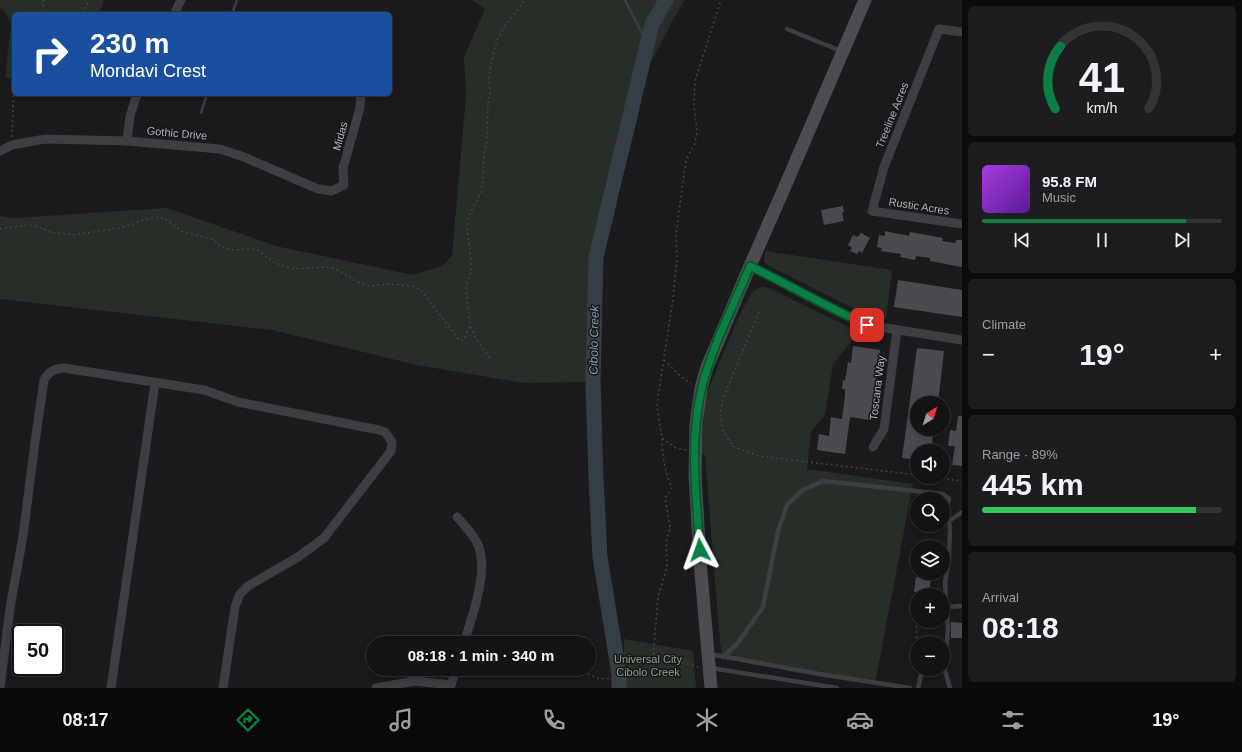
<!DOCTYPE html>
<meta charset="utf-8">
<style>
:root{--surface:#141416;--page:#1d1d1f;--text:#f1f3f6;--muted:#9d9ea1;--line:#333335;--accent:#0b8043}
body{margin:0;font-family:Helvetica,sans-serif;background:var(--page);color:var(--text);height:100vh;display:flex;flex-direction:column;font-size:15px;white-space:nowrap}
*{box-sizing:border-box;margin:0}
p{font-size:13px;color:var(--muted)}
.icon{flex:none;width:22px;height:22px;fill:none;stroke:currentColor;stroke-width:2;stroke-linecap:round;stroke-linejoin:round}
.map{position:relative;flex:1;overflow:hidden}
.drawer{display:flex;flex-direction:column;gap:6px;padding:6px;background:#0b0b0c;width:280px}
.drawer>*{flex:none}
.hud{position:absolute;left:12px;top:12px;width:380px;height:84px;border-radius:6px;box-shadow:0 2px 10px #0003,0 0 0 1px var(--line);background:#1a4fa0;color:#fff;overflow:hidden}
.needle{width:26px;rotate:38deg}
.fabs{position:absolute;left:910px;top:396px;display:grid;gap:8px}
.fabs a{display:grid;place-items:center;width:40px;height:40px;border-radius:50%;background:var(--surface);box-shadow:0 2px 10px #0003,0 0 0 1px var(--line);font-size:20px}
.speed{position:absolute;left:12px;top:624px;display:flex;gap:8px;font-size:20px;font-weight:700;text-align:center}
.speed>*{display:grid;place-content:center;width:52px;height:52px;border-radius:50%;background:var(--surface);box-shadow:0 2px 10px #0003,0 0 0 1px var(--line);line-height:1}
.speed .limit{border:2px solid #111;border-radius:6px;background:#fff;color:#111}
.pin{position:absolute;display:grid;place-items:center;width:34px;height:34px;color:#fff;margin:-17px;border-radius:8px;box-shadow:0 2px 6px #0006}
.me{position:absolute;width:44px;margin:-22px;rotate:356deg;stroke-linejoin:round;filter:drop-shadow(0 0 3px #0008)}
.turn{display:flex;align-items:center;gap:14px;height:84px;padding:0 12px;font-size:18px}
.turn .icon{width:52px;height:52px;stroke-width:2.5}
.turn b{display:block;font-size:28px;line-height:34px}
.big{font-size:30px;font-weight:700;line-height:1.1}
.drawer .tile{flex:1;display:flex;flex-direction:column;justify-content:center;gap:6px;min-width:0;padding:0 14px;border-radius:6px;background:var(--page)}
.drawer .dial{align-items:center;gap:0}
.dial svg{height:104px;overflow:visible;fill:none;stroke:var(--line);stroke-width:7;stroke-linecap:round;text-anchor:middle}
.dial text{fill:var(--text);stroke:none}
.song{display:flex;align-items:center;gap:12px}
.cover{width:48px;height:48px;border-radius:6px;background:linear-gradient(135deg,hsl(280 70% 55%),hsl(270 70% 35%))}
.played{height:4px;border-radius:2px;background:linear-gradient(90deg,var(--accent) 85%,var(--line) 85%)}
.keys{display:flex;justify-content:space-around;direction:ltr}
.heat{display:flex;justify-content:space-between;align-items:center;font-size:22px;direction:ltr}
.charge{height:6px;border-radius:3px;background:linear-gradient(90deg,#34c759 89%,var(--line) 0)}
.trip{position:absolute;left:366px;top:636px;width:230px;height:40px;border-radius:20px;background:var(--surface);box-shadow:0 2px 10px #0003,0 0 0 1px var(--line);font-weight:700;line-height:40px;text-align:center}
.tabs{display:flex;height:64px;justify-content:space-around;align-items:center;background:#080809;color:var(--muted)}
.tabs .icon{width:28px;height:28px}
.tabs .on{color:var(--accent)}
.tabs b{font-size:18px;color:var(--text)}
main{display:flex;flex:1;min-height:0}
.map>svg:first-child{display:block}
.green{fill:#272e28}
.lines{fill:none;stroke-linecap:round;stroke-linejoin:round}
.stream{stroke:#363e45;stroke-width:2.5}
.river{stroke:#363e45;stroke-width:15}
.building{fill:#4a4b4f}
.path{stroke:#434448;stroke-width:1.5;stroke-dasharray:2 3;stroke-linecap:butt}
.lane{stroke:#3c3e41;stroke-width:4.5}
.street{stroke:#3c3e41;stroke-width:9}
.secondary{stroke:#4b4d51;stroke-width:13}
.route-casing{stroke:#07532c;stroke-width:10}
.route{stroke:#0b8043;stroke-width:7}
.labels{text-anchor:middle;stroke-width:3;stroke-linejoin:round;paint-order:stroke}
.street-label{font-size:11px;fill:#afb3bb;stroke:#161618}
.park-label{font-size:11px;fill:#89a389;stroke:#161618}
.water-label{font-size:12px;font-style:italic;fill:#8ba1b1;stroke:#161618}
</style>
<main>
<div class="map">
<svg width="962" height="688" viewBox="0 0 962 688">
<rect width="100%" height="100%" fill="#1b1b1d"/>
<!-- green -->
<g class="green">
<polygon points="0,0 104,0 99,14 14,14 14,79 5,77 11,24 4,10 0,8"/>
<polygon points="472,0 684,0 629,103 605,189 592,267 589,350 592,382 524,383 417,365 272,330 0,299 0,216 14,218 167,208 276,246 413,275 442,266 452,256 466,96 464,57 485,9"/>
<polygon points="765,251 892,270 886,318 865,314 771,267 764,262"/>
<polygon points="762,286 771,289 859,332 833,364 825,415 811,432 807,469 913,484 875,683 723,657 720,643 705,455 701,454 705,397 739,316 752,292"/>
<polygon points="624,639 693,651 696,688 623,688"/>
</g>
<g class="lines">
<!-- stream -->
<g class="stream">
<polyline points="625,0 648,45"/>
<polyline points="232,14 237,0"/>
<polyline points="201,113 207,94"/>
</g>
<!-- river -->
<polyline class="river" points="619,688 619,674 600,557 596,479 593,380 596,257 652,24 666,0"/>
</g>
<!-- building -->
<g class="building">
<polygon points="843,206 844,212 842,213 844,221 824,225 821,210"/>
<polygon points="885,231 909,236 910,232 943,238 942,241 956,243 956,240 962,240 962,267 930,261 930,258 916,256 915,260 900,257 901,254 881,251 882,248 877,247 879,235 885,236"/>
<polygon points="861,233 870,238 862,253 859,251 857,254 850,251 852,248 848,245 853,235 858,237"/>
<polygon points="898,280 962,290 962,317 894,307"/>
<polygon points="853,346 880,350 870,420 850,417 845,454 817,450 819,434 829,436 831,417 842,419 845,396 845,389 842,389 843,380 845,381 848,362 851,363"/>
<polygon points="917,348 944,351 938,403 917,402 917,429 934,429 931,451 917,451 917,460 902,458"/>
<polygon points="958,416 962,416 962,466 952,465 955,446 948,446 950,430 956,431"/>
<polygon points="916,577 931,579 929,594 914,592"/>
<polygon points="951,622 962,623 962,638 951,638"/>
</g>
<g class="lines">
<!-- path -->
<g class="path">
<polyline points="43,0 43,14"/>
<polyline points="84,14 85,8 89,0"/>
<polyline points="12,137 14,76"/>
<polyline points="0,229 29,225 37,226 50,232 73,235 120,228 154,217 164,218 183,232 214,240 222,247 232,250 247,249 258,250 275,263 293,269 326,267 334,268 358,282 370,286 390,284 411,286 420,289 460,341 465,338 470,324"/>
<polyline points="759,312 723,399 720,415 723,431 733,446 758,456 917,475"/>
<polyline points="490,358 478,342 470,324 466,288 471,272 471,257 467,229 469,216 482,190 484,154 487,141 488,103 490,94 489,79 491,63 497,40 503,28 525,0"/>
<path d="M664 360C673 368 680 378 691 383"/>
<polyline points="686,450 676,448 662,438 657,406 659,390 673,299 677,258 676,234 686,160 695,143 697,131 694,105 695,81 721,0"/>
<polyline points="932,477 962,481"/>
<polyline points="917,607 916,607 917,659"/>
<polyline points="653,659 670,658 698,667"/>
<path d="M586 669 588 674 600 679 613 678 637 661 649 665 653 659 658 597 667 567 666 542 670 527 665 498 672 488C665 472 662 456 662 438"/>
</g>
<!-- lane -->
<g class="lane">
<polyline points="787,29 841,51"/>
<polyline points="949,521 962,512"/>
<polyline points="946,607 962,606"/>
<polyline points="710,654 819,674 910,688"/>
<polyline points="723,657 737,644 763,607 778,531 787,505 803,490 823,481 943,494 949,499 947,505 950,528 949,560 945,582 948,628 945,671 950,688"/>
<polyline points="711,668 837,688"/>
<polyline points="918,688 922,671"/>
</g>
<!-- street -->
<g class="street">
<polyline points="174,14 181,0"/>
<polyline points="962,32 939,29 884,167 872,211 962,224"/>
<polyline points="127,141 130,116 137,94"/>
<polyline points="0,151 12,145 45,139 127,141 220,149 244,157 318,189 332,191 344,185 343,168 360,108 361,94"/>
<polyline points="750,266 836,311 867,325 962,340"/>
<polyline points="873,447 884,429 897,330"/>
<path d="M457 517C465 526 475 536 479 547 488 575 472 616 464 643"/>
<path d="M0 688 10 608 23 536 35 442 44 380C49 371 54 369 64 368L204 390 238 402 379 430 385 432 392 442 391 451 324 538 298 557 248 586 240 594 235 607 223 688"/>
<polyline points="111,688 155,383"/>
<polyline points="376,688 415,681 451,685 456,669"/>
</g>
<!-- secondary -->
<polyline class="secondary" points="711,688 700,561 695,474 696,424 701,388 707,367 750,266 783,191 865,0"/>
</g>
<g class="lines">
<defs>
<path id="route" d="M700 550C696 496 689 440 702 387 712 346 734 305 750 266 789 285 827 307 867 325"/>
</defs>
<!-- route casing -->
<use href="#route" class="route-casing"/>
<!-- route -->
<use href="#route" class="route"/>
</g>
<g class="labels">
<!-- street labels -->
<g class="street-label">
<text transform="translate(892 115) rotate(-68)" y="4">Treeline Acres</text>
<text transform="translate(177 133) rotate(5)" y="4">Gothic Drive</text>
<text transform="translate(340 136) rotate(-74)" y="4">Midas</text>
<text transform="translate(919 206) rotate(9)" y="4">Rustic Acres</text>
<text transform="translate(877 388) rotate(-83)" y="4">Toscana Way</text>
</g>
<!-- park labels -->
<g class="park-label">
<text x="648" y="663">Universal City<tspan x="648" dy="13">Cibolo Creek</tspan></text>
</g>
<!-- water labels -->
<g class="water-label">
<text transform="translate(594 340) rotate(-89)" y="4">Cibolo Creek</text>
</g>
</g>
</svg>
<div class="fabs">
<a><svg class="needle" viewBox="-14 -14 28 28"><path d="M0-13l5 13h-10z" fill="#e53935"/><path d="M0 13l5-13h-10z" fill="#9d9ea1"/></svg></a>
<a><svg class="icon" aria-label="sound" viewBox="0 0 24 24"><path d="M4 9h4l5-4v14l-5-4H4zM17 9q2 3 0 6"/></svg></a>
<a><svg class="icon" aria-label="search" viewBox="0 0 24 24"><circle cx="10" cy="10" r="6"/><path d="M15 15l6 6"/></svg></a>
<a><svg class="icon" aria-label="layers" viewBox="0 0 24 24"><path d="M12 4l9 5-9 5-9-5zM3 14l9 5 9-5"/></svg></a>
<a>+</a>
<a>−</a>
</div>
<div class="speed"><div class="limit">50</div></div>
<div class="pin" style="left:867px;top:325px;background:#d93025"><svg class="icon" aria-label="arrive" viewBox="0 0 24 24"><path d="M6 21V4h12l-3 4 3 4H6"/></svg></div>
<svg class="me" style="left:700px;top:550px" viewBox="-20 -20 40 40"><path d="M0-17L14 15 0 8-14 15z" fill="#0b8043" stroke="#fff" stroke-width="4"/></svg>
<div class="trip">08:18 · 1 min · 340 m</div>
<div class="hud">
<div class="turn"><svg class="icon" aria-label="right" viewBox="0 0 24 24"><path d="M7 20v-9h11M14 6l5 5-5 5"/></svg><div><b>230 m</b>Mondavi Crest</div></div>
</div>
</div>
<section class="drawer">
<div class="tile dial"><svg viewBox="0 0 100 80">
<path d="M14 69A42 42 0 1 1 86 69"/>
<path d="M14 69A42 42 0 0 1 18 21" stroke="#0b8043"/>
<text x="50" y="56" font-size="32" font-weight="700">41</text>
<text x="50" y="72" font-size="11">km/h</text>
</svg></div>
<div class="tile">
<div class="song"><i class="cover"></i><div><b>95.8 FM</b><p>Music</p></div></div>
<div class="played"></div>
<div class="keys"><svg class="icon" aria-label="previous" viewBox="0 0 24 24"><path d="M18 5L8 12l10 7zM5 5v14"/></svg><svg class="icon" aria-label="pause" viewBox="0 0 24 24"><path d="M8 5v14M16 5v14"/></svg><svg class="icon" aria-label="next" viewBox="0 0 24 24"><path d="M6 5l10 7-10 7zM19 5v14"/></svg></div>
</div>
<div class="tile"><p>Climate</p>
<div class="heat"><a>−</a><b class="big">19°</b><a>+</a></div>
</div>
<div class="tile"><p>Range · 89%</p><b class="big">445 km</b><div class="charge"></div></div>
<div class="tile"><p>Arrival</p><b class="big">08:18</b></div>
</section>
</main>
<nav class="tabs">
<b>08:17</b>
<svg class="icon on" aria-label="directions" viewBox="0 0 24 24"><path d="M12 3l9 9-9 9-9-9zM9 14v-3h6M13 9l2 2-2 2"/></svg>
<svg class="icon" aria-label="music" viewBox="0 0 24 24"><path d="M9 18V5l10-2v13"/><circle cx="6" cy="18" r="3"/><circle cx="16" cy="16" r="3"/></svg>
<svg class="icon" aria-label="phone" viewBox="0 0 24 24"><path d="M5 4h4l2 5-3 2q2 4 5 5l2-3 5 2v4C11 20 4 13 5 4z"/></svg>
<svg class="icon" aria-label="climate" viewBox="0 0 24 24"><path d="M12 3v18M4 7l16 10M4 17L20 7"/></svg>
<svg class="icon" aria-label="car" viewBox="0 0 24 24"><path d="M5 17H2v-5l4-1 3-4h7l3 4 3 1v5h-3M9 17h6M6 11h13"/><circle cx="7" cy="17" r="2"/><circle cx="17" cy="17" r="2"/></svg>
<svg class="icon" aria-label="filters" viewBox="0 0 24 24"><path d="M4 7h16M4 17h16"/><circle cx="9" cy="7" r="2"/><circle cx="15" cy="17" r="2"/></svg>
<b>19°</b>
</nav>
